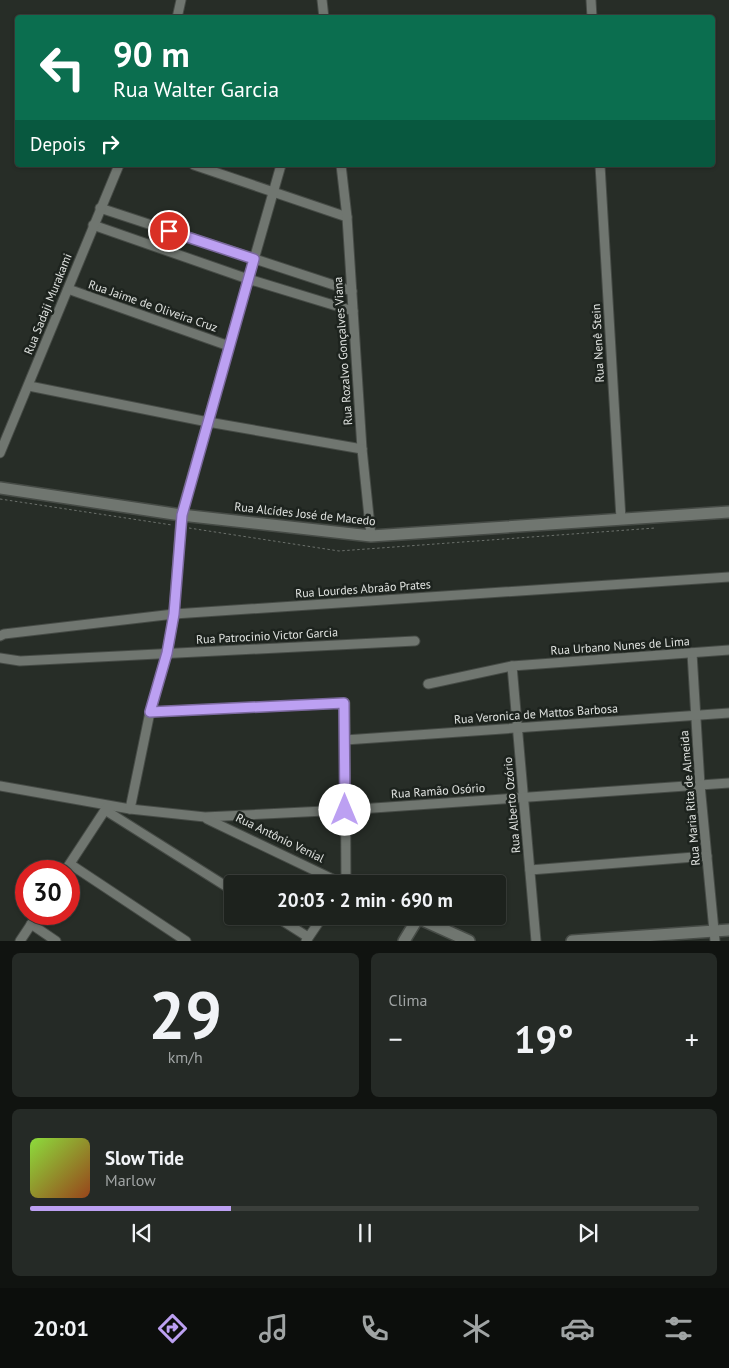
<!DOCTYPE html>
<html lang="pt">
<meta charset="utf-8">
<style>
:root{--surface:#1d221d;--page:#252a26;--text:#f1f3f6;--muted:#a0a4a4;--line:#3b3f3b;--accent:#bca0f2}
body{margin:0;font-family:"PT Sans",sans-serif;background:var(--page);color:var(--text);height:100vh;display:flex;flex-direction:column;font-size:19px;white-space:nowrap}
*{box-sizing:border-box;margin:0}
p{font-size:16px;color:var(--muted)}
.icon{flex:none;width:28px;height:28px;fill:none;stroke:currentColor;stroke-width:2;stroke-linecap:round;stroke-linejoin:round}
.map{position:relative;height:941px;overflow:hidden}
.drawer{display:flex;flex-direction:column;gap:12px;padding:12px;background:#101310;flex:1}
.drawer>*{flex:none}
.banner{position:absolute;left:15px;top:15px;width:700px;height:152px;border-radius:5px;box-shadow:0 1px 4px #0004,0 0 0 1px var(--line);background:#0b6e4f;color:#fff;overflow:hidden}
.speed{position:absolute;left:15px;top:860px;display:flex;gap:10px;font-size:25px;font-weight:700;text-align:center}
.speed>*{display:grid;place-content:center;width:65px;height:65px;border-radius:50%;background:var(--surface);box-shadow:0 1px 4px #0004,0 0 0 1px var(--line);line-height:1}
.speed .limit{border:8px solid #d22;background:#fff;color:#111}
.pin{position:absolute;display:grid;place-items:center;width:42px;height:42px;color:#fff;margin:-21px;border:2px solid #fff;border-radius:50%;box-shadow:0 1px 5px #0007}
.me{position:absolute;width:55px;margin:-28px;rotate:0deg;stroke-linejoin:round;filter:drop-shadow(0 0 4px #0008)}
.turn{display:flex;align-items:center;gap:18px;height:105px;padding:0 15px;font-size:22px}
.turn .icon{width:65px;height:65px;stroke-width:2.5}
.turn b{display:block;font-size:35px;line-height:42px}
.then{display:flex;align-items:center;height:48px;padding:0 15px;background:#0003;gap:10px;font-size:19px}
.big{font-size:38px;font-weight:800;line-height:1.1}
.drawer .tile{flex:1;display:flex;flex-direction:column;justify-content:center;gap:8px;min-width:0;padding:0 18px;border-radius:8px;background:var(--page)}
.drawer .dial{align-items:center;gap:0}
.dial b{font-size:65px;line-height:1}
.song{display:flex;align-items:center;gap:15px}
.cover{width:60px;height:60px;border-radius:8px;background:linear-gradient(135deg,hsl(90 70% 55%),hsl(20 70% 35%))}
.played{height:5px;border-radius:2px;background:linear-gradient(90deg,var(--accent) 30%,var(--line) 30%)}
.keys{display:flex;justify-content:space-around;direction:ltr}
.heat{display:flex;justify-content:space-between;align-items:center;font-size:28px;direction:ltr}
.drawer .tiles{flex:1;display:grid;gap:12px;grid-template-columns:1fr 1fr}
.tile:last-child{grid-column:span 2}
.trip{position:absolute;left:224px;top:875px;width:282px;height:50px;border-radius:5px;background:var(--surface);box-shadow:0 1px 4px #0004,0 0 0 1px var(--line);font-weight:800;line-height:50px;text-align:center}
.dock{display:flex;height:80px;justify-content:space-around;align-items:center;background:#0c0e0c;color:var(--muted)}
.dock .icon{width:35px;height:35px}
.dock .current{color:var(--accent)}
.dock b{font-size:22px;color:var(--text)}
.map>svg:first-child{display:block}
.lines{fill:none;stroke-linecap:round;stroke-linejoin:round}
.street-casing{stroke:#464b46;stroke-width:11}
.secondary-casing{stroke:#464b46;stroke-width:14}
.path{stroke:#6b706b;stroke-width:1;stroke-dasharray:2.5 2.5;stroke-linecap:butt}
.street{stroke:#707670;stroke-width:9}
.secondary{stroke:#707670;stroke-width:11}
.route-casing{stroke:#7a689d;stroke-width:12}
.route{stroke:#bca0f2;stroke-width:9}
.labels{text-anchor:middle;stroke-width:5;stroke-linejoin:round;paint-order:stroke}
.street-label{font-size:12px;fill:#e0e3e0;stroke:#1d231e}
</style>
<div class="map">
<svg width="729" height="941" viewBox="0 0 729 941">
<rect width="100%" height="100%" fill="#272d27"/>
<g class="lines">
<defs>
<g id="street">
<polyline points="322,0 324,18"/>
<polyline points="591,0 592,18"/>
<polyline points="177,18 181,0"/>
<polyline points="194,165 347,217"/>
<polyline points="341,165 347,217 362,449 371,536"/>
<polyline points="600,165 621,519"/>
<polyline points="100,208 352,291"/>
<polyline points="93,225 248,279 353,311"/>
<polyline points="68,289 229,346"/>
<polyline points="29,386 208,422 362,449"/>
<polyline points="0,453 119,165"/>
<polyline points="0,636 4,634 174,614 729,577"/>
<polyline points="692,653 700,785 715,941"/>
<polyline points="0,658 20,661 415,641"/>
<polyline points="512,666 536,941"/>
<polyline points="428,684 512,666 729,650"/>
<polyline points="150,712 345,703 346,884"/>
<polyline points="345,740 729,713"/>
<polyline points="0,786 130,809 205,817 345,810 729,783"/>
<polyline points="130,809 150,712 167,653 174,614 181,515 281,165"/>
<polyline points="105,810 232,890"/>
<polyline points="207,819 343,884"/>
<polyline points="70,864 186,941"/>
<polyline points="530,870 707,856"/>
<polyline points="65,871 107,807"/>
<polyline points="275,916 308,937"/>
<polyline points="31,924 56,941"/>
<polyline points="20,941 38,914"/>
<polyline points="306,941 323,916"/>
</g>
<g id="secondary">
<polyline points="0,488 181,515 371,536 729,512"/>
<polyline points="404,941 418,918 469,941"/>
<polyline points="572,941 729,930"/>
</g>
</defs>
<!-- street casing -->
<use href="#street" class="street-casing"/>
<!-- secondary casing -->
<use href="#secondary" class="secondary-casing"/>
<!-- path -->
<g class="path">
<polyline points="0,499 172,525"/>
<polyline points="189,528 339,551 655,528"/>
</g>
<!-- street -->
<use href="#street" class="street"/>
<!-- secondary -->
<use href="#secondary" class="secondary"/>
</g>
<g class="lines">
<defs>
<polyline id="route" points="169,231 254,259 182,515 174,614 167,653 150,712 344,703 345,810"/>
</defs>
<!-- route casing -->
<use href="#route" class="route-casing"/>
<!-- route -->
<use href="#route" class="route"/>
</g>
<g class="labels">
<!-- street labels -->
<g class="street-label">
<text transform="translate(48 304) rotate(-68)" y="4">Rua Sadaji Murakami</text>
<text transform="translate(153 306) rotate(19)" y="4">Rua Jaime de Oliveira Cruz</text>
<text transform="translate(598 343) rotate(-93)" y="4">Rua Nenê Stein</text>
<text transform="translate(343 351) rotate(-94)" y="4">Rua Rozalvo Gonçalves Viana</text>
<text transform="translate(305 514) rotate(6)" y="4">Rua Alcídes José de Macedo</text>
<text transform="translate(363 589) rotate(-4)" y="4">Rua Lourdes Abraão Prates</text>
<text transform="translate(267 636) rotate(-3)" y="4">Rua Patrocinio Victor Garcia</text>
<text transform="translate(620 646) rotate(-4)" y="4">Rua Urbano Nunes de Lima</text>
<text transform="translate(536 714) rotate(-4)" y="4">Rua Veronica de Mattos Barbosa</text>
<text transform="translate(438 791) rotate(-4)" y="4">Rua Ramão Osório</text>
<text transform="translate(690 798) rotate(-95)" y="4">Rua Maria Rita de Almeida</text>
<text transform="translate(512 805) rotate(-95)" y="4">Rua Alberto Ozório</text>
<text transform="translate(280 838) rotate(26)" y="4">Rua Antônio Venial</text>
</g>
</g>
</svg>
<div class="speed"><div class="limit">30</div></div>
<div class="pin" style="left:169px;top:231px;background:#d93025"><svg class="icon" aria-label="arrive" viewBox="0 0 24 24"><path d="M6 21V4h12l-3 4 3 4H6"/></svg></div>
<svg class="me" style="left:345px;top:810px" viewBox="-20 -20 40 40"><circle r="19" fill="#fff"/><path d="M0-13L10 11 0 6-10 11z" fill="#bca0f2"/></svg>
<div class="trip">20:03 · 2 min · 690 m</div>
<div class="banner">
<div class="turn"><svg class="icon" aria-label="left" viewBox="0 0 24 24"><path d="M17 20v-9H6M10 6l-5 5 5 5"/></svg><div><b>90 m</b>Rua Walter Garcia</div></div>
<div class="then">Depois<svg class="icon" aria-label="right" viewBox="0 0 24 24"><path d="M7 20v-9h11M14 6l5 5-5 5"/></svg></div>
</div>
</div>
<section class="drawer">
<div class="tiles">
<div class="tile dial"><b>29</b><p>km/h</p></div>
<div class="tile"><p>Clima</p>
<div class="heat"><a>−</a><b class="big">19°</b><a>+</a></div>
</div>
<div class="tile">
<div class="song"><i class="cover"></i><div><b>Slow Tide</b><p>Marlow</p></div></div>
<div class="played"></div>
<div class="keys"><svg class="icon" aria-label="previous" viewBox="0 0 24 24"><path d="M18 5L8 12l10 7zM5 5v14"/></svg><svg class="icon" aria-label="pause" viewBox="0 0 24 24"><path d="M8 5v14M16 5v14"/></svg><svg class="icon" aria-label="next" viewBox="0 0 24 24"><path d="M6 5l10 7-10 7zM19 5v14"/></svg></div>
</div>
</div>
</section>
<nav class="dock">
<b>20:01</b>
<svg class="icon current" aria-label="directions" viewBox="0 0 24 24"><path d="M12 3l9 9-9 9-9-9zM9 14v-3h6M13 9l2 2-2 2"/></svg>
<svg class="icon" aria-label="music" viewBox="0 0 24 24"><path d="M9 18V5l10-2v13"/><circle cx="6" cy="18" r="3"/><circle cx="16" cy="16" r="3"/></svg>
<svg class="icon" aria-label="phone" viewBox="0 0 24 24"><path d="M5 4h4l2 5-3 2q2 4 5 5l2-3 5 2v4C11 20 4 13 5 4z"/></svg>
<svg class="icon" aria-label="climate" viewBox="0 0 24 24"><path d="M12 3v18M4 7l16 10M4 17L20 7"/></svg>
<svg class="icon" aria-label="car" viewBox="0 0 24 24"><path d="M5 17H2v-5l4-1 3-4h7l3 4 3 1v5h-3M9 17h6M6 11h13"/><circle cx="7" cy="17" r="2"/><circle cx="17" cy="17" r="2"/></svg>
<svg class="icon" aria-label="filters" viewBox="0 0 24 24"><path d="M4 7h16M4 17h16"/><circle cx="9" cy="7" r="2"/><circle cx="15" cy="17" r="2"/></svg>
</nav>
